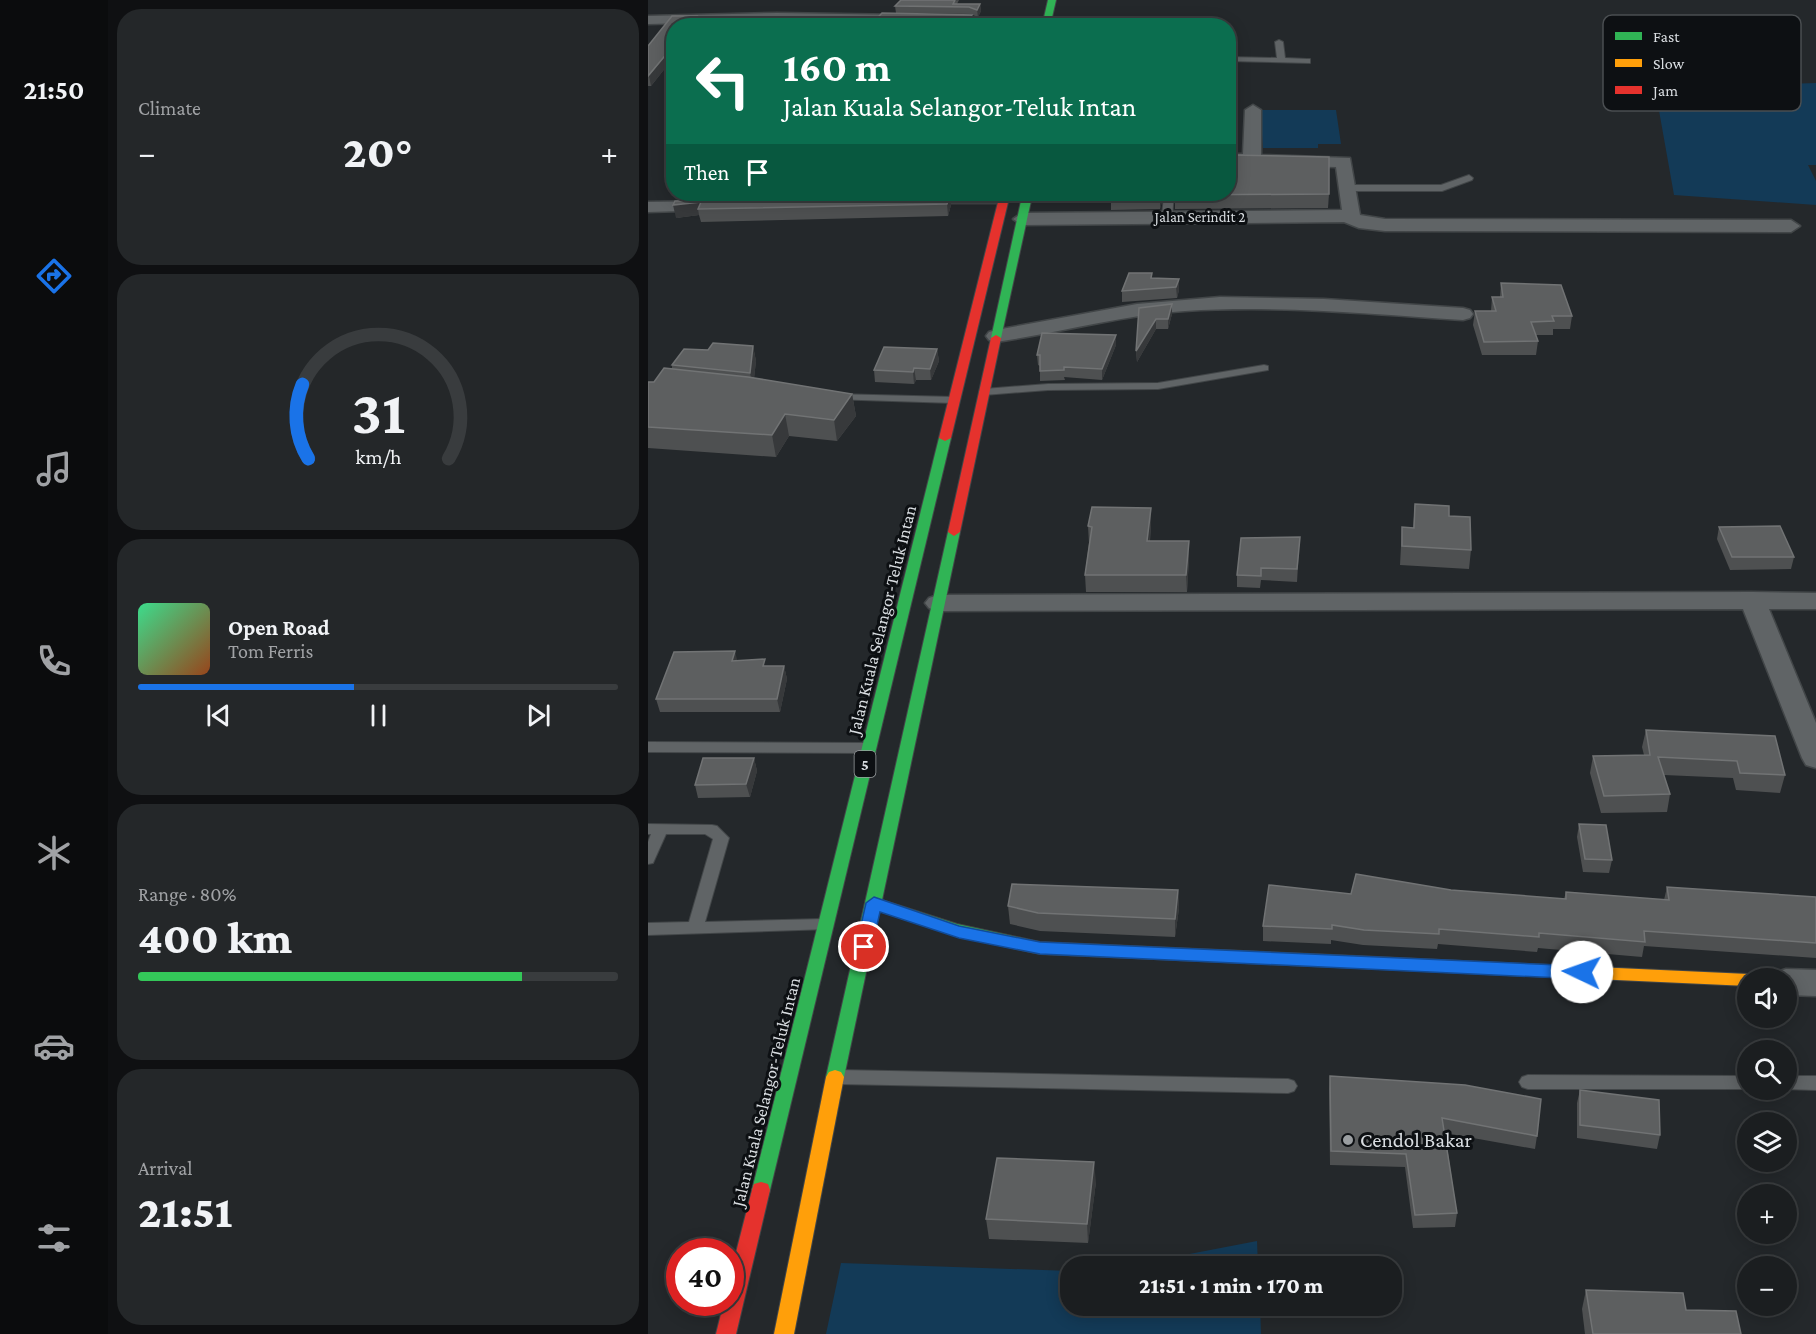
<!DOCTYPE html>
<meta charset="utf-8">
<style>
:root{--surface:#1b1e20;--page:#242729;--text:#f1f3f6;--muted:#a0a2a5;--line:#393c3e;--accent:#1a73e8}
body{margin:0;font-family:"Crimson Pro",serif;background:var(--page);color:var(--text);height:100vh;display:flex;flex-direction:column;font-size:22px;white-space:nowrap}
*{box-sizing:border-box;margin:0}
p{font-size:20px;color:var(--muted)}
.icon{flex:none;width:33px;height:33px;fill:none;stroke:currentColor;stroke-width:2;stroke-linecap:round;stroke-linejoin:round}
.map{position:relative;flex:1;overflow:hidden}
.drawer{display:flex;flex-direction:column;gap:9px;padding:9px;background:#0f1012;width:540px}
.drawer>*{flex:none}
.banner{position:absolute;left:18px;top:18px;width:570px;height:183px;border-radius:24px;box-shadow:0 3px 15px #0003,0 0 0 2px var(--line);background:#0b6e4f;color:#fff;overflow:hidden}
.buttons{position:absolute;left:1089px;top:968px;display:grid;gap:12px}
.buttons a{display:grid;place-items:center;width:60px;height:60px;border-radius:50%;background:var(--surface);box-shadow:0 3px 15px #0003,0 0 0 2px var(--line);font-size:30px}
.speed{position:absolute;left:18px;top:1238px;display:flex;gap:12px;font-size:30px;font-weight:700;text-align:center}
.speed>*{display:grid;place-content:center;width:78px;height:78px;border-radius:50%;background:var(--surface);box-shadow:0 3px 15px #0003,0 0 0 2px var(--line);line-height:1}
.speed .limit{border:9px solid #d22;background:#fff;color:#111}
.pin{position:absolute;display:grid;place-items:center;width:51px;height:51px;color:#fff;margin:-26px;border:3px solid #fff;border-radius:50%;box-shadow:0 2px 6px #0007}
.me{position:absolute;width:66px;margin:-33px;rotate:273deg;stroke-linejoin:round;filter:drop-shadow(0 0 4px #0008)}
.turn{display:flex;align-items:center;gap:21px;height:126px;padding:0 18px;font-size:27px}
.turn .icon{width:78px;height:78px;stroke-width:2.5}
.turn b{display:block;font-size:42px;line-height:51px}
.then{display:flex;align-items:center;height:57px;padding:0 18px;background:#0003;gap:12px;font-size:22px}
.big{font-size:45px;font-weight:800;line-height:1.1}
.drawer .tile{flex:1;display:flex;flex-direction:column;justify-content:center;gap:9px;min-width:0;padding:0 21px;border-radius:24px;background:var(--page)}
.drawer .dial{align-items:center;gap:0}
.dial svg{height:156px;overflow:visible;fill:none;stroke:var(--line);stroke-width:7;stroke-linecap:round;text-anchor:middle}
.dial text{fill:var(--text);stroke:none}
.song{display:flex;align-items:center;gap:18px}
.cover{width:72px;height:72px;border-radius:9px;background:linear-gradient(135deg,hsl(150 70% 55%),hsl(20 70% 35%))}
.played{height:6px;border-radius:3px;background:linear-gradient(90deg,var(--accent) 45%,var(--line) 45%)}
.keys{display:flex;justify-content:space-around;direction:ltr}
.heat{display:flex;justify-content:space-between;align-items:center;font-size:33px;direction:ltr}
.charge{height:9px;border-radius:4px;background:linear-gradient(90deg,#34c759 80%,var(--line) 0)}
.trip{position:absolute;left:412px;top:1256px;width:342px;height:60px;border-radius:24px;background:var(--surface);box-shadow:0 3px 15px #0003,0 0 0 2px var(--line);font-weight:800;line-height:60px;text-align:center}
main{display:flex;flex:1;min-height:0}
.menu{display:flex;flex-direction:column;width:108px;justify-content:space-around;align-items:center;background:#0b0c0d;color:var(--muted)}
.menu .icon{width:42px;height:42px}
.menu .active{color:var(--accent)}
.menu b{font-size:27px;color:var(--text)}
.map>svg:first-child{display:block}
.green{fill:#133a57}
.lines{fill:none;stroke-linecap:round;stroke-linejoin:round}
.lane-casing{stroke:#424648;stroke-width:2}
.street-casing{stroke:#424648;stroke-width:3}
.fast-casing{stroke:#424648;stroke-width:2}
.slow-casing{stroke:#424648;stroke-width:2}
.jam-casing{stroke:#424648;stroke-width:2}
.lane{fill:#606466;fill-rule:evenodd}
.street{fill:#606466;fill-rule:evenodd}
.fast{fill:#30b455;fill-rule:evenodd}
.slow{fill:#ff9f0a;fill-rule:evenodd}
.jam{fill:#e5322d;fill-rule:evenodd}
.wall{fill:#4e5051}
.shaded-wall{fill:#37393b}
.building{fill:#5d5f60;stroke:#717374;stroke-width:1.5}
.route{fill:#1a73e8;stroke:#114b97;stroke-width:1.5}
.poi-dot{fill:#9a9ea1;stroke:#0d1013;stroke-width:2}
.labels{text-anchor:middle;stroke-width:6;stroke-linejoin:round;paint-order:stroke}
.far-street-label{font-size:15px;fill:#d9dde1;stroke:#0d1013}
.shield{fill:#0d1013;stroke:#9ca0a3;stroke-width:1.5}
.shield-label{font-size:16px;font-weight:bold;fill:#d9dde1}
.street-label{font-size:18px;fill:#d9dde1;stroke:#0d1013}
.near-poi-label{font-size:21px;fill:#d9dde1;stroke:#0d1013;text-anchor:start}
.key{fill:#0d1013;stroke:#4a4e51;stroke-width:1.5}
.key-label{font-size:16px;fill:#d9dde1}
</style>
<main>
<nav class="menu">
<b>21:50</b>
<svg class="icon active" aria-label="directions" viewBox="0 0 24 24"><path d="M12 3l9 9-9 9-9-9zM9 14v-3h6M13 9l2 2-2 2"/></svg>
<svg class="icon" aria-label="music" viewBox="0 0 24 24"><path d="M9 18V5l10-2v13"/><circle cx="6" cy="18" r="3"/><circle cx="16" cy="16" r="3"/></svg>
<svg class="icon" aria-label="phone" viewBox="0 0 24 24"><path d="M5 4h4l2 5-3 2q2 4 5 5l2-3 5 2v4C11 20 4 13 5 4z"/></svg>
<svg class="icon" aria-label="climate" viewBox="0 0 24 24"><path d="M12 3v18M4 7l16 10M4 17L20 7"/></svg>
<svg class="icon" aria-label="car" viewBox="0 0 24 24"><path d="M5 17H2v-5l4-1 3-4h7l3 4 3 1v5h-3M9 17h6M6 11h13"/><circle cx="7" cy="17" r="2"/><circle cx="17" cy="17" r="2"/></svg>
<svg class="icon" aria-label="filters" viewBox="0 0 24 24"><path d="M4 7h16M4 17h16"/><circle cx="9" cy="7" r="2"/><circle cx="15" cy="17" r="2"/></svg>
</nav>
<section class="drawer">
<div class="tile"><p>Climate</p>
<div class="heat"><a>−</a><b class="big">20°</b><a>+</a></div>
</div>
<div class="tile dial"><svg viewBox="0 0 100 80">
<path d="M14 69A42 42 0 1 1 86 69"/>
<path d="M14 69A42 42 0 0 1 11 31" stroke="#1a73e8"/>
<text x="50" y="56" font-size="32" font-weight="700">31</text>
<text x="50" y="72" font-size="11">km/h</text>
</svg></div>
<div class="tile">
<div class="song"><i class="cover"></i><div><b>Open Road</b><p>Tom Ferris</p></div></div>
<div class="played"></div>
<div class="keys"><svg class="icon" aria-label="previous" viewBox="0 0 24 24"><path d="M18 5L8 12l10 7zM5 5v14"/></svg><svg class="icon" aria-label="pause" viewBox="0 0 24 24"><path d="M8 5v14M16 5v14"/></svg><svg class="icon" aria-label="next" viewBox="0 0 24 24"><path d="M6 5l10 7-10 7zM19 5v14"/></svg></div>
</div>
<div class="tile"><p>Range · 80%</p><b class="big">400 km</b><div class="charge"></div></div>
<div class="tile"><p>Arrival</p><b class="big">21:51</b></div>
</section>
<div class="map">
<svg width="1168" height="1334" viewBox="0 0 1168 1334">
<rect width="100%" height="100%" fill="#24282b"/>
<!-- green -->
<g class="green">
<polygon points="1168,83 1168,165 1160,165 1168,181 1168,205 1026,195 1007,88"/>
<polygon points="612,110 688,110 693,144 670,144 670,148 615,148"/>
<polygon points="609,1241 610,1266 479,1266"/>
<polygon points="193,1263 423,1271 423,1305 612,1305 613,1334 178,1334"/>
</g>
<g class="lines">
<defs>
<g id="lane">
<polygon points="631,40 635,42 637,58 659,59 662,59 662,63 580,61 580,57 629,58 627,42"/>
<rect x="21" y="85" width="5" height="4"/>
<polygon points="821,175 825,178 824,180 794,191 701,191 697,188 701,185 793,185"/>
<polygon points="516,194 526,194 524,217 519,220 514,217"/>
<polygon points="616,365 620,366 620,370 510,389 400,390 336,395 331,392 336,389 400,384 510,383"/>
<polygon points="186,394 306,397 311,400 306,403 182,399 181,397"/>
<polygon points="0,742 221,743 228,748 221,753 0,752"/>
<polygon points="0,824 64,825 69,826 81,838 57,922 175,919 181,921 183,925 181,929 0,935 0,923 41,922 65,839 57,834 18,834 5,863 0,864 0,842 3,834 0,834"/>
<polygon points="190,1070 640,1079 646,1081 649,1086 646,1091 640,1093 190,1084 184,1082 181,1077 184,1072"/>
<polygon points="880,1075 1100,1076 1100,1089 1103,1089 880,1089 874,1087 871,1082 874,1077"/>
<polygon points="1138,1076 1168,1076 1168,1090 1135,1089 1138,1089"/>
</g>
<g id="street">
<polygon points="129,13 322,16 344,26 129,21 0,24 0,16"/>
<polygon points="605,105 613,110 613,155 702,158 712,215 737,219 1143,220 1152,226 1143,232 737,231 711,228 696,222 374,225 365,219 374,213 694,210 688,167 580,164 580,154 595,154 597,110"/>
<polygon points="261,194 360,194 365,198 356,203 267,203 261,202 258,198"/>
<polygon points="62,201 71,206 68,210 0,212 0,202"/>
<path d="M572 297 676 299 815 308 822 310 825 314 822 318 815 320C723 314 630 305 537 311 473 315 411 333 348 342L341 340 338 336 341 332 348 330 489 304Z"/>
<polygon points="1104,592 1168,593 1168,609 1121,609 1168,723 1168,768 1158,765 1154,758 1095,609 290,611 281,608 277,603 281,598 290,595"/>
<polygon points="1138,969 1168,970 1168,996 1138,995 1138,978 1124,978 1126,973"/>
</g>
<g id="fast">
<polygon points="400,0 408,0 402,26 394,26"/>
<polygon points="378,198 383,201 353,338 348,341 343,338 373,201"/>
<polygon points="297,435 303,438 122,1190 120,1196 113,1198 106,1196 104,1190 291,438"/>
<polygon points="306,528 312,532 234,900 309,924 392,942 709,956 715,958 717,962 715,966 709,968 392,954 308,936 231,911 196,1077 193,1082 187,1084 181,1082 178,1077 300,532"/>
</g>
<g id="slow">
<polygon points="858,963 1100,974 1107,978 1100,978 1100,986 858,975 852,973 850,969 852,965"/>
<polygon points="187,1070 193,1072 196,1077 146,1334 126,1334 178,1077 181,1072"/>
</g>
<g id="jam">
<polygon points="352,194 362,194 303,438 297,441 291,438"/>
<polygon points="348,335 353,338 312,532 306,536 300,532 343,338"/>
<polygon points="709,956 858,963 864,965 866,969 864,973 858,975 709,968 703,966 701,962 703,958"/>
<polygon points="113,1182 120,1184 122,1190 88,1334 68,1334 76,1302 82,1302 82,1276 104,1190 106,1184"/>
</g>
</defs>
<!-- lane casing -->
<use href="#lane" class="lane-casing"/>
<!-- street casing -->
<use href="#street" class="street-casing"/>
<!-- fast casing -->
<use href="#fast" class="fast-casing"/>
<!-- slow casing -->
<use href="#slow" class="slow-casing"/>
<!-- jam casing -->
<use href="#jam" class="jam-casing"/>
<!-- lane -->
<use href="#lane" class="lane"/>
<!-- street -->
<use href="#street" class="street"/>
<!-- fast -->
<use href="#fast" class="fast"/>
<!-- slow -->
<use href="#slow" class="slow"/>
<!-- jam -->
<use href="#jam" class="jam"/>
</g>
<!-- wall -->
<g class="wall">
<polygon points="311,0 309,4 332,4 333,11 330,17 322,14 248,13 247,6"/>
<polygon points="324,15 325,26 222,26"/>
<polygon points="24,16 49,16 51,25 26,26 26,57 3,86 0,86 0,46"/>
<polygon points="37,194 107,194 75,199 38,199"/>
<polygon points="302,194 303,205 300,216 53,222 51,215 28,218 73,201"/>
<polygon points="516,194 512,209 463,210 463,196"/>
<polygon points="527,194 681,194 680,208 527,209"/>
<polygon points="504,278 531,279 531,290 529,298 474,302 474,291"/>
<polygon points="853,283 924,316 922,329 905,329 905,335 888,335 890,341 888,355 834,355 825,325 827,311 843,311 844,297 852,297"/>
<polygon points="524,304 524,314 520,329 508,329 489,362 488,351 491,308"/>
<polygon points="468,345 454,380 416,377 417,380 392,381 392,366 390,365 389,355"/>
<polygon points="105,346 108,361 106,378 204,394 208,416 189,441 141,436 128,457 0,448 0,382 6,382 24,369 24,365 60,350"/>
<polygon points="289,349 291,361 283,380 268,380 266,384 227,382 226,370"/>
<polygon points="767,504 801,516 823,550 821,569 752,565 754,527 765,528"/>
<polygon points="503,525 502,541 541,558 539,592 438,592 437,575 441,543 440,526"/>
<polygon points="1071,527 1146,557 1143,569 1082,570 1069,539"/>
<polygon points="651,549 649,582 613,580 612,588 589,587 589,575"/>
<polygon points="89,660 118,666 136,666 139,679 132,712 12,712 8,699"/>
<polygon points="998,730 1137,775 1132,793 1088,790 1085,778 1016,775 1022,794 1019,812 953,813 942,773 945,756 996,755 994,747"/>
<polygon points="106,758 109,771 102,797 50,798 47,785"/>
<polygon points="931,824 964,860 961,873 935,872 929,837"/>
<polygon points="1019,887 1168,897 1168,958 996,946 994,957 890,948 889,952 790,944 789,949 715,945 683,940 683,944 615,941 615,926 703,894 803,890 916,899 918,892 1016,900"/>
<polygon points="530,890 531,908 527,937 392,931 362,924 360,906"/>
<polygon points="682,1076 889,1136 887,1149 797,1133 809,1213 807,1227 765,1228 757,1167 682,1165 681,1089"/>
<polygon points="932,1090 1012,1135 1009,1149 929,1138 929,1103"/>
<polygon points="448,1182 440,1243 341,1239 338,1219"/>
<polygon points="938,1290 1038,1310 1093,1334 937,1334 934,1309"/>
</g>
<!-- shaded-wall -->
<g class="shaded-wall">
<polygon points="332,4 333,11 330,17 329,10"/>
<polygon points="324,15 325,26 323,26 322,18"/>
<polygon points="49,16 51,26 42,26"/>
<polygon points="307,17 308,26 303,26"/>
<polygon points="26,45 26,57 3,86 1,76"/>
<polygon points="74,194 107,194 75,199"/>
<polygon points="302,194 303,205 300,216 299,204"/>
<polygon points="512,194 516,194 512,209"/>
<polygon points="53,202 50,209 51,215 28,218 25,205"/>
<polygon points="531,279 531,290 529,298 528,287"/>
<polygon points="524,304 524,314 520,329 520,319"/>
<polygon points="508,319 508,329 489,362 488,351"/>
<polygon points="468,335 468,345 454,380 454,369"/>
<polygon points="105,346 108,361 105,388 102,373"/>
<polygon points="289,349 291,361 283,380 282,369"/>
<polygon points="266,368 268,380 266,384 265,372"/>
<polygon points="204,394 208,416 189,441 186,420"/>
<polygon points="137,414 141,436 128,457 124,435"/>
<polygon points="503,508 503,525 500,558 499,541"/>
<polygon points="541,541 541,558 539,592 538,575"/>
<polygon points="87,651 90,664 84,661"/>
<polygon points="136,666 139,679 132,712 129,699"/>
<polygon points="106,758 109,771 102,797 98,784"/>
<polygon points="530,890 531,908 527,937 527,919"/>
<polygon points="446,1162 448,1182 440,1243 439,1224"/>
</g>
<!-- building -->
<g class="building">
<polygon points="253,0 307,0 305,4 332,4 329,10 321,7 247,6"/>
<polygon points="234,13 324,15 322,18 307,17 303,26 222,26"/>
<polygon points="24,16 49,16 42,26 26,26 26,45 0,76 0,46"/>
<polygon points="460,20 563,20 563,26 459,26"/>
<polygon points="580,155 681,157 681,194 527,195 527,194 580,194"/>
<polygon points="117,194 302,194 299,204 50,209 53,202 25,205 27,201 73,201"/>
<polygon points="463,194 512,194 512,195 463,196"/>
<polygon points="481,273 504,273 503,278 531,279 528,287 474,291"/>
<polygon points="853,283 913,285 924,316 904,316 906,321 883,322 890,341 836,342 827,311 848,311 844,297 855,297"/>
<polygon points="524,304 520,319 508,319 488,351 491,308"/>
<polygon points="394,333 468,335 454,369 416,367 416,370 392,371 392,355 389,355"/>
<polygon points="65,343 105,346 102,373 24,365 36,349 60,350"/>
<polygon points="236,347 289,349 282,369 266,368 265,372 226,370"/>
<polygon points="16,368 100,377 204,394 186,420 137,414 124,435 0,427 0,382 6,382"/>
<polygon points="767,504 801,506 801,516 822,517 823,550 754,546 754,527 766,528"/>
<polygon points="444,507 503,508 499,541 541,541 538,575 437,575 444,527 440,526"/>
<polygon points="1132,526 1146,557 1084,557 1071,527"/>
<polygon points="652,537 649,569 613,568 613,576 589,575 593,538"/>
<polygon points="87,651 84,661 117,659 115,666 136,666 129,699 8,699 26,652"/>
<polygon points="998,730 1127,736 1137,775 1092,773 1089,761 1010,757 1022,794 956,796 945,756 1002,755"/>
<polygon points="55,758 106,758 98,784 47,785"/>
<polygon points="931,824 958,825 964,860 937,859"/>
<polygon points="708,874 803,890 918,899 918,892 1021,900 1019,887 1168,897 1168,943 996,931 997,942 891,933 891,937 791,929 791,934 716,930 684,925 684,929 615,926 621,885 703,894"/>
<polygon points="364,884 530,890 527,919 390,913 360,906"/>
<polygon points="682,1076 817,1085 893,1099 889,1136 794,1118 809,1213 767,1215 758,1154 683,1151"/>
<polygon points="932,1090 1011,1100 1012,1135 932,1125"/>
<polygon points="349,1158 446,1162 439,1224 338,1219"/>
<polygon points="938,1290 1035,1293 1038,1310 1088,1311 1093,1334 945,1334"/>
</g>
<!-- route -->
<polygon class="route" points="226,897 311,926 392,942 934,966 943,972 934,979 392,954 311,938 232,912 224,947 216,953 208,947 218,903"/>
<!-- markers -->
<circle class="poi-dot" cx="700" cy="1140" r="6"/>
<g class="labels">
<!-- far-street labels -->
<g class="far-street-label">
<text x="552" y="222">Jalan Serindit 2</text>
</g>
<!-- shield labels -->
<rect class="shield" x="206.5" y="751" width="21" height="26" rx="4.5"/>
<g class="shield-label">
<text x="217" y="770">5</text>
</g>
<!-- street labels -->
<g class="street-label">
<text transform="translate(234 620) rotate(-76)" y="6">Jalan Kuala Selangor-Teluk Intan</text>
<text transform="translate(118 1092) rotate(-76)" y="6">Jalan Kuala Selangor-Teluk Intan</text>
</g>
<!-- near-poi labels -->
<g class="near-poi-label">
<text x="712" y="1147">Cendol Bakar</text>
</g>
</g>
<!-- legend -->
<rect x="955" y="15" width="198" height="96" rx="9" class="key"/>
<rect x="967" y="32" width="27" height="8" fill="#30b455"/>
<rect x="967" y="59" width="27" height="8" fill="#ff9f0a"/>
<rect x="967" y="86" width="27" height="8" fill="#e5322d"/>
<g class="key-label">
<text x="1005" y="42">Fast</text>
<text x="1005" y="69">Slow</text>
<text x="1005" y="96">Jam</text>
</g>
</svg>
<div class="buttons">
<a><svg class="icon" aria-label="sound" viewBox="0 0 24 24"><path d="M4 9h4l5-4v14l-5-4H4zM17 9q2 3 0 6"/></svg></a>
<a><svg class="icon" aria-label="search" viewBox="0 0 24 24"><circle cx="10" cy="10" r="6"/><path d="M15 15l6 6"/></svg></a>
<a><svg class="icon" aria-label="layers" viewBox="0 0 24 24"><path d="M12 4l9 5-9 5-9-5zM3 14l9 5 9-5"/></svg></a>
<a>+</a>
<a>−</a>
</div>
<div class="speed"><div class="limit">40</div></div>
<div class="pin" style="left:216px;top:947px;background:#d93025"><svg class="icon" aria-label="arrive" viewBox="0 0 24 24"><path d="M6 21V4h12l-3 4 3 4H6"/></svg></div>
<svg class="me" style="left:934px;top:972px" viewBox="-20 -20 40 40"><circle r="19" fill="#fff"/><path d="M0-13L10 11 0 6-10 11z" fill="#1a73e8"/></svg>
<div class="trip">21:51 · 1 min · 170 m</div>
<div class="banner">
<div class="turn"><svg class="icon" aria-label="left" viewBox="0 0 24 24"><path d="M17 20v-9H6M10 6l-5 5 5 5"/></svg><div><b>160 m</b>Jalan Kuala Selangor-Teluk Intan</div></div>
<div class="then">Then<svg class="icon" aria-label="arrive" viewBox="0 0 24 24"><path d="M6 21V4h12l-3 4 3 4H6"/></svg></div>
</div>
</div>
</main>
